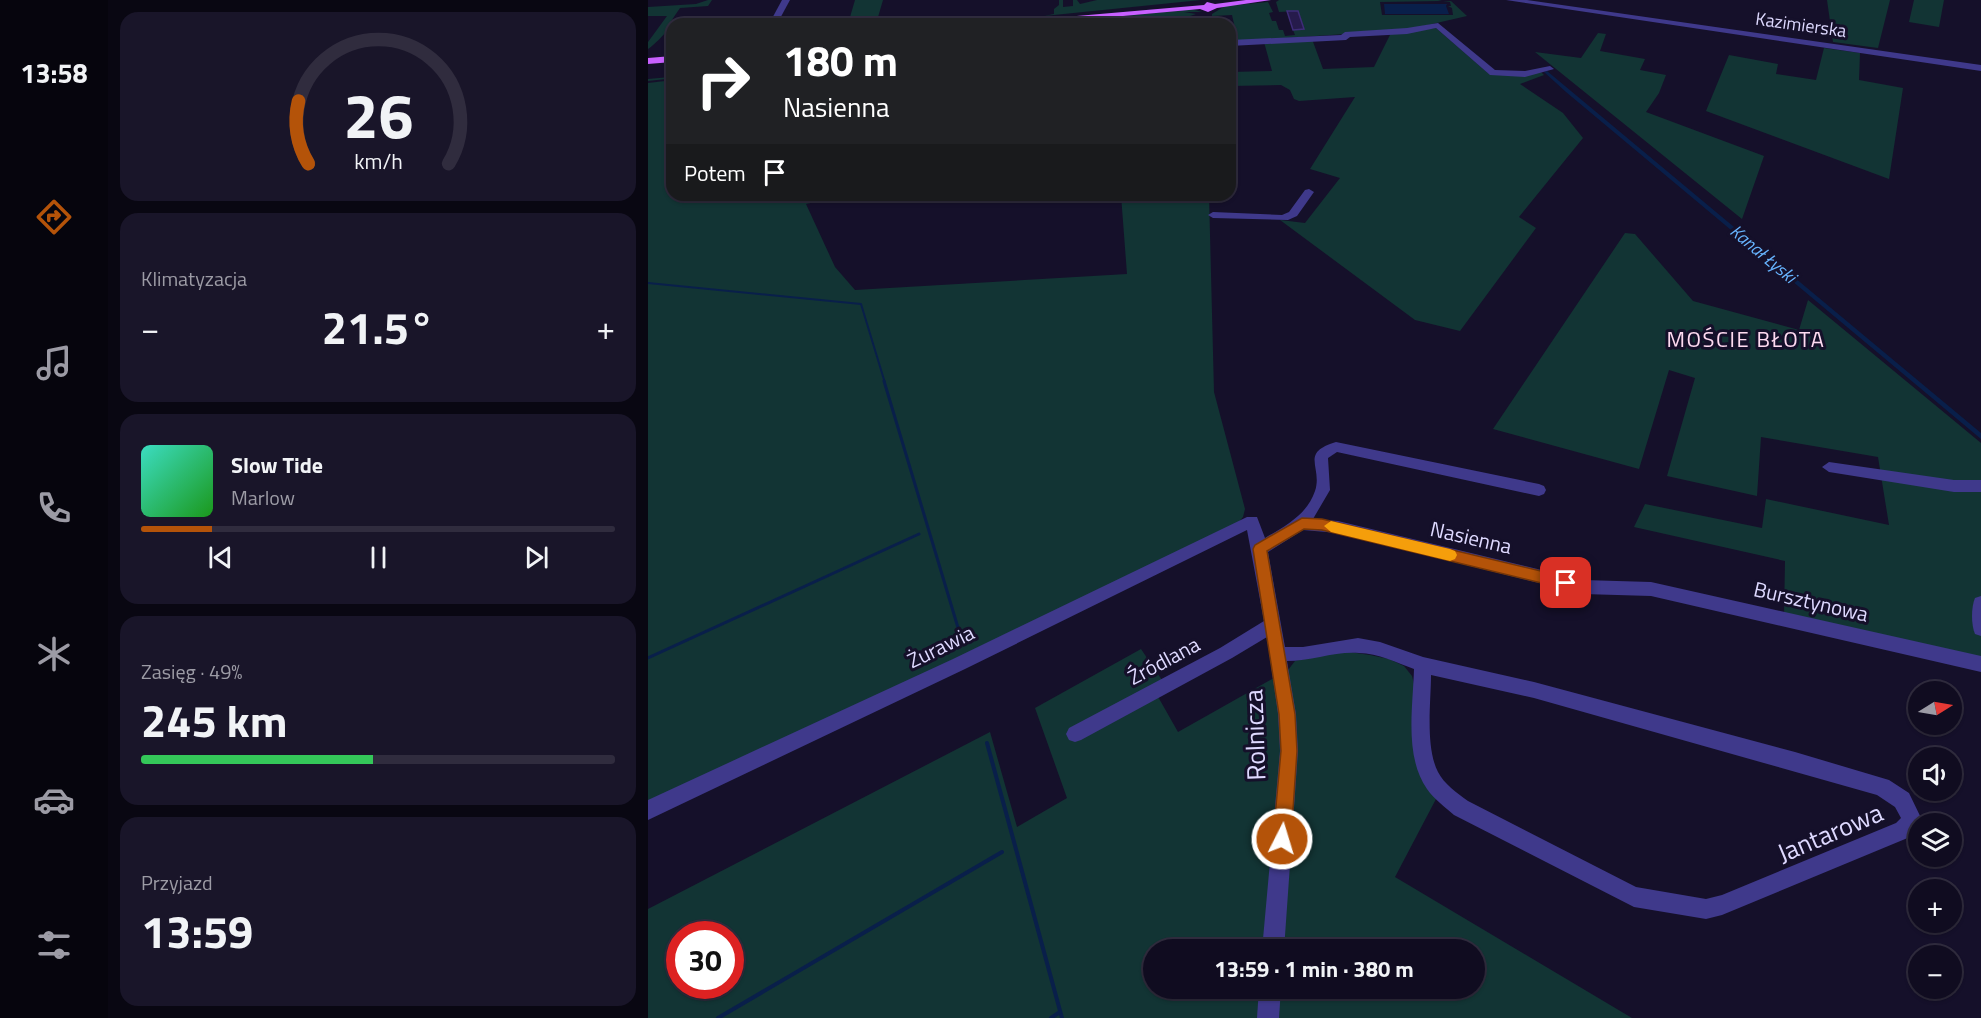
<!DOCTYPE html>
<html lang="pl">
<meta charset="utf-8">
<style>
:root{--surface:#100c20;--page:#191529;--text:#f1f3f6;--muted:#9c9ba5;--line:#302c3e;--accent:#b45309}
body{margin:0;font-family:"Titillium Web",sans-serif;background:var(--page);color:var(--text);height:100vh;display:flex;flex-direction:column;font-size:22px;white-space:nowrap}
*{box-sizing:border-box;margin:0}
p{font-size:20px;color:var(--muted)}
.icon{flex:none;width:33px;height:33px;fill:none;stroke:currentColor;stroke-width:2;stroke-linecap:round;stroke-linejoin:round}
.map{position:relative;flex:1;overflow:hidden}
.details{display:flex;flex-direction:column;gap:12px;padding:12px;background:#090712;width:540px}
.details>*{flex:none}
.banner{position:absolute;left:18px;top:18px;width:570px;height:183px;border-radius:18px;box-shadow:0 2px 4px #0004,0 0 0 2px var(--line);background:#202124;color:#fff;overflow:hidden}
.needle{width:39px;rotate:79deg}
.buttons{position:absolute;left:1260px;top:681px;display:grid;gap:12px}
.buttons a{display:grid;place-items:center;width:54px;height:54px;border-radius:50%;background:var(--surface);box-shadow:0 2px 4px #0004,0 0 0 2px var(--line);font-size:30px}
.speed{position:absolute;left:18px;top:921px;display:flex;gap:12px;font-size:30px;font-weight:700;text-align:center}
.speed>*{display:grid;place-content:center;width:78px;height:78px;border-radius:50%;background:var(--surface);box-shadow:0 2px 4px #0004,0 0 0 2px var(--line);line-height:1}
.speed .limit{border:9px solid #d22;background:#fff;color:#111}
.pin{position:absolute;display:grid;place-items:center;width:51px;height:51px;color:#fff;margin:-26px;border-radius:12px;box-shadow:0 3px 9px #0006}
.me{position:absolute;width:66px;margin:-33px;rotate:5deg;stroke-linejoin:round;filter:drop-shadow(0 0 4px #0008)}
.turn{display:flex;align-items:center;gap:21px;height:126px;padding:0 18px;font-size:27px}
.turn .icon{width:78px;height:78px;stroke-width:2.5}
.turn b{display:block;font-size:42px;line-height:51px}
.then{display:flex;align-items:center;height:57px;padding:0 18px;background:#0003;gap:12px;font-size:22px}
.big{font-size:45px;font-weight:700;line-height:1.1}
.details .card{flex:1;display:flex;flex-direction:column;justify-content:center;gap:9px;min-width:0;padding:0 21px;border-radius:18px;background:var(--page)}
.details .dial{align-items:center;gap:0}
.dial svg{height:156px;overflow:visible;fill:none;stroke:var(--line);stroke-width:7;stroke-linecap:round;text-anchor:middle}
.dial text{fill:var(--text);stroke:none}
.song{display:flex;align-items:center;gap:18px}
.cover{width:72px;height:72px;border-radius:9px;background:linear-gradient(135deg,hsl(170 70% 55%),hsl(120 70% 35%))}
.played{height:6px;border-radius:3px;background:linear-gradient(90deg,var(--accent) 15%,var(--line) 15%)}
.keys{display:flex;justify-content:space-around;direction:ltr}
.heat{display:flex;justify-content:space-between;align-items:center;font-size:33px;direction:ltr}
.charge{height:9px;border-radius:4px;background:linear-gradient(90deg,#34c759 49%,var(--line) 0)}
.trip{position:absolute;left:495px;top:939px;width:342px;height:60px;border-radius:30px;background:var(--surface);box-shadow:0 2px 4px #0004,0 0 0 2px var(--line);font-weight:700;line-height:60px;text-align:center}
main{display:flex;flex:1;min-height:0}
.tabs{display:flex;flex-direction:column;width:108px;justify-content:space-around;align-items:center;background:#06050d;color:var(--muted)}
.tabs .icon{width:42px;height:42px}
.tabs .current{color:var(--accent)}
.tabs b{font-size:27px;color:var(--text)}
.map>svg:first-child{display:block}
.green{fill:#123434;fill-rule:evenodd}
.water{fill:#091f4a}
.lines{fill:none;stroke-linecap:round;stroke-linejoin:round}
.stream-far2{stroke:#091f4a;stroke-width:2}
.stream-far1{stroke:#091f4a;stroke-width:3}
.stream{stroke:#091f4a;stroke-width:4}
.building{fill:#261b4c;stroke:#3e2c78;stroke-width:1.5}
.minor{fill:#3f398b;fill-rule:evenodd}
.major{fill:#c860ff;fill-rule:evenodd}
.route{fill:#b45309;stroke:#753606;stroke-width:1.5}
.slow{fill:#f59e0b}
.labels{text-anchor:middle;stroke-width:6;stroke-linejoin:round;paint-order:stroke}
.far-street-label{font-size:18px;fill:#ded9ff;stroke:#15102a}
.far-water-label{font-size:18px;font-style:italic;fill:#67b4ff;stroke:#15102a}
.street-label{font-size:21px;fill:#ded9ff;stroke:#15102a}
.neighbourhood-label{font-size:22px;letter-spacing:1.5px;fill:#ffdbf1;stroke:#15102a}
.near-street-label{font-size:26px;fill:#ded9ff;stroke:#15102a}
</style>
<main>
<nav class="tabs">
<b>13:58</b>
<svg class="icon current" aria-label="directions" viewBox="0 0 24 24"><path d="M12 3l9 9-9 9-9-9zM9 14v-3h6M13 9l2 2-2 2"/></svg>
<svg class="icon" aria-label="music" viewBox="0 0 24 24"><path d="M9 18V5l10-2v13"/><circle cx="6" cy="18" r="3"/><circle cx="16" cy="16" r="3"/></svg>
<svg class="icon" aria-label="phone" viewBox="0 0 24 24"><path d="M5 4h4l2 5-3 2q2 4 5 5l2-3 5 2v4C11 20 4 13 5 4z"/></svg>
<svg class="icon" aria-label="climate" viewBox="0 0 24 24"><path d="M12 3v18M4 7l16 10M4 17L20 7"/></svg>
<svg class="icon" aria-label="car" viewBox="0 0 24 24"><path d="M5 17H2v-5l4-1 3-4h7l3 4 3 1v5h-3M9 17h6M6 11h13"/><circle cx="7" cy="17" r="2"/><circle cx="17" cy="17" r="2"/></svg>
<svg class="icon" aria-label="filters" viewBox="0 0 24 24"><path d="M4 7h16M4 17h16"/><circle cx="9" cy="7" r="2"/><circle cx="15" cy="17" r="2"/></svg>
</nav>
<section class="details">
<div class="card dial"><svg viewBox="0 0 100 80">
<path d="M14 69A42 42 0 1 1 86 69"/>
<path d="M14 69A42 42 0 0 1 9 37" stroke="#b45309"/>
<text x="50" y="56" font-size="32" font-weight="700">26</text>
<text x="50" y="72" font-size="11">km/h</text>
</svg></div>
<div class="card"><p>Klimatyzacja</p>
<div class="heat"><a>−</a><b class="big">21.5°</b><a>+</a></div>
</div>
<div class="card">
<div class="song"><i class="cover"></i><div><b>Slow Tide</b><p>Marlow</p></div></div>
<div class="played"></div>
<div class="keys"><svg class="icon" aria-label="previous" viewBox="0 0 24 24"><path d="M18 5L8 12l10 7zM5 5v14"/></svg><svg class="icon" aria-label="pause" viewBox="0 0 24 24"><path d="M8 5v14M16 5v14"/></svg><svg class="icon" aria-label="next" viewBox="0 0 24 24"><path d="M6 5l10 7-10 7zM19 5v14"/></svg></div>
</div>
<div class="card"><p>Zasięg · 49%</p><b class="big">245 km</b><div class="charge"></div></div>
<div class="card"><p>Przyjazd</p><b class="big">13:59</b></div>
</section>
<div class="map">
<svg width="1333" height="1018" viewBox="0 0 1333 1018">
<rect width="100%" height="100%" fill="#15102a"/>
<!-- green -->
<g class="green">
<path d="M60 0H64L60 6 32 8 19 27 21 28C18 33 4 47 0 49V42L19 16H0V7L48 4Z"/>
<polygon points="207,0 235,0 228,24 200,24"/>
<polygon points="411,0 415,0 415,7 425,6 425,0 429,0 432,4 449,0 553,0 396,16 406,14 406,9 411,5"/>
<polygon points="631,0 790,0 794,1 732,2 734,15 805,15 804,8 800,6 803,6 802,2 795,2 803,1 819,16 758,30 590,41 584,15 564,16 564,14 577,6 620,2 625,12 621,13 624,21 628,21 631,30 635,30 637,36 647,35 645,30 656,28 650,11 631,12 628,2"/>
<polygon points="1179,0 1242,0 1230,48 1185,42"/>
<polygon points="1266,0 1296,0 1291,27 1261,22"/>
<polygon points="543,9 554,12 536,12 548,14 539,17 550,24 442,24 441,20"/>
<polygon points="788,28 840,73 864,76 893,72 896,75 872,84 915,113 935,138 871,217 888,228 812,331 767,320 632,220 657,223 692,178 662,169 707,97 651,101 646,99 642,90 633,85 582,86 582,72 624,71 616,42 664,39 675,69 726,67 743,33"/>
<polygon points="950,33 958,34 952,51 997,59 992,70 1018,75 1011,93 998,112 1116,156 1094,219 887,52 933,58"/>
<polygon points="1176,48 1212,53 1211,80 1255,88 1241,179 1058,111 1081,55 1130,64 1128,74 1168,80"/>
<polygon points="24,75 24,195 199,195 158,204 187,267 207,290 479,274 473,195 561,195 566,392 597,509 595,517 590,523 0,806 0,83 17,81 18,79 0,81 0,79 22,77"/>
<polygon points="977,233 987,234 1045,301 1151,330 1160,300 1333,443 1333,660 1136,617 1137,561 986,527 997,504 1114,528 1118,499 1241,525 1230,457 1113,437 1109,496 1019,476 1047,378 1021,370 991,469 845,429"/>
<path d="M493 649 520 689 509 695 530 732 640 670 647 661 678 654 701 652 722 655 741 659 756 666 764 676 767 688 788 799 747 877 984 1018H0V909L342 732 369 827 419 798 387 708ZM32 934H82V986H32ZM506 950H826V988H506Z"/>
</g>
<!-- water -->
<g class="water">
<polygon points="736,4 799,4 798,6 801,14 737,14"/>
<polygon points="899,71 1321,423 1333,433 1333,439 918,92 896,72"/>
</g>
<g class="lines">
<!-- stream-far2 -->
<polyline class="stream-far2" points="0,283 213,304 237,383"/>
<!-- stream-far1 -->
<g class="stream-far1">
<polyline points="236,381 314,641"/>
<polyline points="0,658 271,534"/>
</g>
<!-- stream -->
<g class="stream">
<polyline points="339,743 414,1018"/>
<polyline points="70,1018 354,852"/>
<polyline points="403,1018 412,1012"/>
</g>
</g>
<!-- building -->
<polygon class="building" points="639,11 650,11 656,29 645,30"/>
<g class="lines">
<!-- minor -->
<g class="minor">
<polygon points="134,0 142,0 129,24 121,24"/>
<polygon points="858,0 879,0 1333,65 1333,71"/>
<polygon points="790,23 847,70 877,71 902,66 906,69 877,77 842,75 788,28 759,34 702,37 698,40 582,46 582,40 693,35 697,32 759,28"/>
<polygon points="661,189 666,192 649,216 640,220 565,218 560,215 565,212 634,215 641,212 657,190"/>
<path d="M688 442 891 484 896 486 898 490 896 494 891 496 689 452 680 458 682 490 665 519 690 521 935 580 1003 582 1333 656V672L1003 596 935 594 690 533 655 530 620 552 637 647H655L710 638 732 642 775 657 886 682 1147 752 1241 780 1261 793 1274 820 1262 837 1074 915 1058 919 986 907 806 815C797 807 786 799 779 789 756 756 765 707 766 669 749 663 730 653 711 653 688 651 663 661 639 661L648 714 650 751 636 950H614L632 751 630 714 619 637 584 658 433 740 427 742 421 740 418 734 421 728 572 648 616 621 599 530 317 669 0 820V800L305 659 599 517H609L617 538C637 526 659 515 667 491 675 467 651 453 688 442ZM783 675 886 698 1229 795 1247 807 1253 818 1248 823 1074 895 1058 899 988 887 820 801C809 793 796 784 790 772 777 747 783 702 783 675Z"/>
<polygon points="1181,462 1306,480 1333,480 1333,492 1306,492 1181,472 1174,467"/>
<path d="M1333 596V636L1327 634C1323 625 1323 607 1327 598Z"/>
<polygon points="611,988 633,988 631,1018 609,1018"/>
</g>
<!-- major -->
<g class="major">
<polygon points="598,0 623,0 569,8 560,12 552,9 387,24 356,24 360,22 556,5 559,2 567,4"/>
<polygon points="24,56 24,62 0,64 0,58"/>
</g>
</g>
<!-- route -->
<polygon class="route" points="654,518 674,519 918,577 924,579 926,583 924,587 918,589 674,530 656,529 619,551 647,714 649,751 643,839 640,845 634,848 628,845 625,839 633,751 631,714 605,549 607,545"/>
<!-- slow -->
<polygon class="slow" points="683,521 802,549 807,551 809,555 807,559 802,561 683,532 676,526"/>
<g class="labels">
<!-- far-street labels -->
<g class="far-street-label">
<text transform="translate(1153 25) rotate(8)" y="6">Kazimierska</text>
</g>
<!-- far-water labels -->
<g class="far-water-label">
<text transform="translate(1115 254) rotate(40)" y="6">Kanał Łyski</text>
</g>
<!-- street labels -->
<g class="street-label">
<text transform="translate(823 538) rotate(13)" y="7">Nasienna</text>
<text transform="translate(1163 602) rotate(13)" y="7">Bursztynowa</text>
<text transform="translate(293 647) rotate(-26)" y="7">Żurawia</text>
<text transform="translate(516 661) rotate(-28)" y="7">Źródlana</text>
</g>
<!-- neighbourhood labels -->
<g class="neighbourhood-label">
<text x="1098" y="347">MOŚCIE BŁOTA</text>
</g>
<!-- near-street labels -->
<g class="near-street-label">
<text transform="translate(607 735) rotate(-92)" y="9">Rolnicza</text>
<text transform="translate(1182 833) rotate(-23)" y="9">Jantarowa</text>
</g>
</g>
</svg>
<div class="buttons">
<a><svg class="needle" viewBox="-14 -14 28 28"><path d="M0-13l5 13h-10z" fill="#e53935"/><path d="M0 13l5-13h-10z" fill="#9c9ba5"/></svg></a>
<a><svg class="icon" aria-label="sound" viewBox="0 0 24 24"><path d="M4 9h4l5-4v14l-5-4H4zM17 9q2 3 0 6"/></svg></a>
<a><svg class="icon" aria-label="layers" viewBox="0 0 24 24"><path d="M12 4l9 5-9 5-9-5zM3 14l9 5 9-5"/></svg></a>
<a>+</a>
<a>−</a>
</div>
<div class="speed"><div class="limit">30</div></div>
<div class="pin" style="left:918px;top:583px;background:#d93025"><svg class="icon" aria-label="arrive" viewBox="0 0 24 24"><path d="M6 21V4h12l-3 4 3 4H6"/></svg></div>
<svg class="me" style="left:634px;top:839px" viewBox="-20 -20 40 40"><circle r="17" fill="#b45309" stroke="#fff" stroke-width="3"/><path d="M0-11L8 9 0 5-8 9z" fill="#fff"/></svg>
<div class="trip">13:59 · 1 min · 380 m</div>
<div class="banner">
<div class="turn"><svg class="icon" aria-label="right" viewBox="0 0 24 24"><path d="M7 20v-9h11M14 6l5 5-5 5"/></svg><div><b>180 m</b>Nasienna</div></div>
<div class="then">Potem<svg class="icon" aria-label="arrive" viewBox="0 0 24 24"><path d="M6 21V4h12l-3 4 3 4H6"/></svg></div>
</div>
</div>
</main>
